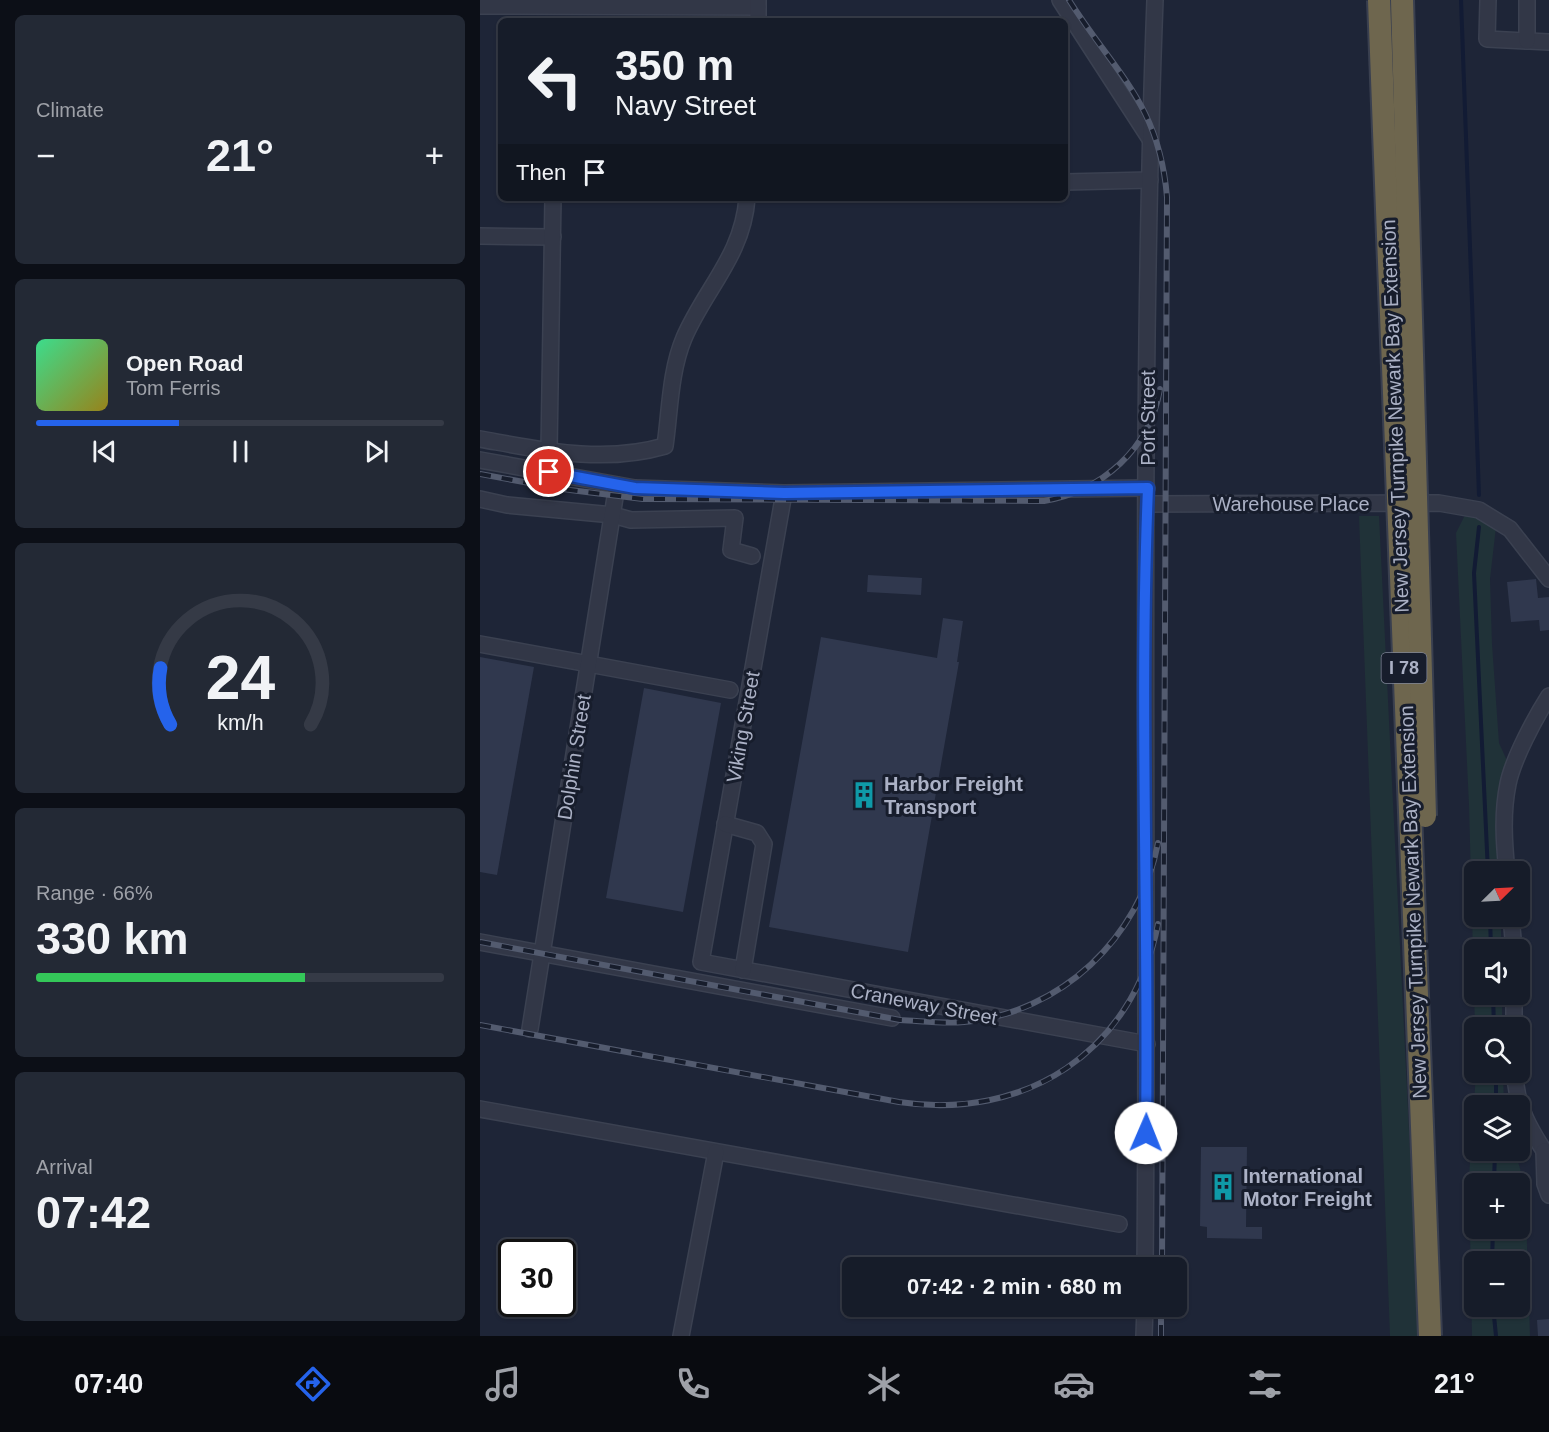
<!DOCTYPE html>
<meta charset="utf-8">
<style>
:root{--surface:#161c29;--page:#232935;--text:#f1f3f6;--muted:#9ea1a8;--line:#353a46;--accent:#2563eb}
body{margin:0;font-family:Helvetica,sans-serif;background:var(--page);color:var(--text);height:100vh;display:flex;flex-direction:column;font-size:22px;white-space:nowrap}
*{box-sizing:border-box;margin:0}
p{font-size:20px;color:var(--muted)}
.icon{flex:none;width:33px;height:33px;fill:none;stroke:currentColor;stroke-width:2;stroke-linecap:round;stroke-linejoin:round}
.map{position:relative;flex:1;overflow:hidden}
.details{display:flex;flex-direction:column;gap:15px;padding:15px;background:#0c0f17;width:480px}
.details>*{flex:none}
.banner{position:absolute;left:18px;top:18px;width:570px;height:183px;border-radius:9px;box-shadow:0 2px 4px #0004,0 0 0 2px var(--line);background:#161c29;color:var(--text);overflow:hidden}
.needle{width:39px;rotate:66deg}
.controls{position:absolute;left:984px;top:861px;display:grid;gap:12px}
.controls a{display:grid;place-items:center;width:66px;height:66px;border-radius:9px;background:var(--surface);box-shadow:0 2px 4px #0004,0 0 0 2px var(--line);font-size:30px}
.speed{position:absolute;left:18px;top:1239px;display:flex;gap:12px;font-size:30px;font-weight:700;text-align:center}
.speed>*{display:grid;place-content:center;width:78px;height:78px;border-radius:50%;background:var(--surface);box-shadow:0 2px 4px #0004,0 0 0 2px var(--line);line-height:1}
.speed .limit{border:3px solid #111;border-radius:9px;background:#fff;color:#111}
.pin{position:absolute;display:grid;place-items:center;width:51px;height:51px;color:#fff;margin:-26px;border:3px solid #fff;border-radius:50%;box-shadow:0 2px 6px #0007}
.me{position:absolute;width:66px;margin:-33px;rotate:1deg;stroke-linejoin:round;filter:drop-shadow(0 0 4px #0008)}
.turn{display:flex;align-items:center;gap:21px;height:126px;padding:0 18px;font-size:27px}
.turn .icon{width:78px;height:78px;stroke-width:2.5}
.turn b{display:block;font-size:42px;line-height:51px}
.then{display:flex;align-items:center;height:57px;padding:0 18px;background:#0003;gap:12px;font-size:22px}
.big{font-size:45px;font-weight:800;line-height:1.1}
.details .tile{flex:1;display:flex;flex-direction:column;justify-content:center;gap:9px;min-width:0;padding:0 21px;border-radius:9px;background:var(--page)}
.details .dial{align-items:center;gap:0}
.dial svg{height:156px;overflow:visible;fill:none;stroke:var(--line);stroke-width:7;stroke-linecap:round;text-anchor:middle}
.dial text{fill:var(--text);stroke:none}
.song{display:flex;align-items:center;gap:18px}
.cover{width:72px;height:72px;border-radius:9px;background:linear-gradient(135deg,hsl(150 70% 55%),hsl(50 70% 35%))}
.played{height:6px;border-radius:3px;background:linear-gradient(90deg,var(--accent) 35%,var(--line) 35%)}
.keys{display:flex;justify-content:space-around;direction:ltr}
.heat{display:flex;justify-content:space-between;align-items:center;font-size:33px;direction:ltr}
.charge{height:9px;border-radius:4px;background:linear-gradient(90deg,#34c759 66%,var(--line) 0)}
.trip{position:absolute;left:362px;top:1257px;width:345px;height:60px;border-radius:9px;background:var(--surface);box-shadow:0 2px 4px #0004,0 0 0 2px var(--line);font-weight:800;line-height:60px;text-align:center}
.tab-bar{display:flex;height:96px;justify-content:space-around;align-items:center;background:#090b10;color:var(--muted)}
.tab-bar .icon{width:42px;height:42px}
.tab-bar .selected{color:var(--accent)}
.tab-bar b{font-size:27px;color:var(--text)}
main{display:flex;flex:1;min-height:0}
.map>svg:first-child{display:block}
.green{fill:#203238;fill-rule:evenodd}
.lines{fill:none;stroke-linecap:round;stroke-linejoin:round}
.stream{stroke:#121b34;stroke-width:4}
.building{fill:#30384e}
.minor-casing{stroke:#3b4151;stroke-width:18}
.minor{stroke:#323747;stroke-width:15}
.rail-casing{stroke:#535b6f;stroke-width:6}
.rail{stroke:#171d2c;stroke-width:4;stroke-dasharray:11;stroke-linecap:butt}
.highway-bridge-casing{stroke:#393f4f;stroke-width:26;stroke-linecap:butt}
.highway-bridge{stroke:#6e664e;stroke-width:22}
.route-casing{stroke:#184099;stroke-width:15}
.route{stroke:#2563eb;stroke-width:10}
.labels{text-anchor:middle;stroke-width:6;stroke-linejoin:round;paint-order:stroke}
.shield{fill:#171d2c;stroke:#7f8597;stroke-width:1.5}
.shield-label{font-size:18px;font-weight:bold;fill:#abb1c5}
.street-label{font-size:20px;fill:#abb1c5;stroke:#171d2c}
.poi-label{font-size:20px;font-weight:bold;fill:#abb1c5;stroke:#171d2c;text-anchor:start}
</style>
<main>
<section class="details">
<div class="tile"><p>Climate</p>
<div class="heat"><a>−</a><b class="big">21°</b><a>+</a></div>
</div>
<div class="tile">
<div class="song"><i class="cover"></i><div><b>Open Road</b><p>Tom Ferris</p></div></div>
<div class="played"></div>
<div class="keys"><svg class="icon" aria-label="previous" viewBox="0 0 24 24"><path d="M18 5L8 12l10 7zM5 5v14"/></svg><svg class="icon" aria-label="pause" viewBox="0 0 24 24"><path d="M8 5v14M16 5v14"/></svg><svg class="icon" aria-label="next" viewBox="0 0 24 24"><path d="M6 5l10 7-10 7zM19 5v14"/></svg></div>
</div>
<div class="tile dial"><svg viewBox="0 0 100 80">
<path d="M14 69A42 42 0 1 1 86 69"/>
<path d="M14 69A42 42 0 0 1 9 40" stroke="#2563eb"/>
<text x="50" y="56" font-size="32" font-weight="700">24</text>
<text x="50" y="72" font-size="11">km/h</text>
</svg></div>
<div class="tile"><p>Range · 66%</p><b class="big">330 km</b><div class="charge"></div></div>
<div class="tile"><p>Arrival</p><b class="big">07:42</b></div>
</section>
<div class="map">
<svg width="1069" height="1336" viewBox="0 0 1069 1336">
<rect width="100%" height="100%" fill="#1e2537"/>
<!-- green -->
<g class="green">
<polygon points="987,511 1016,527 1010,579 1012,644 1019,743 1029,765 1023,871 994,872 994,916 1021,917 1021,949 994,950 994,994 1022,995 1022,1027 995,1027 989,805 976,533"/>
<polygon points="879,516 899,516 939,1336 910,1336"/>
<path d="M996 1073H1023L1024 1105 994 1106V1150L1035 1151 1045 1186 1050 1336H992L989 1177ZM994 1184H1040V1228H994ZM994 1262H1040V1306H994Z"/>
</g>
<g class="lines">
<!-- stream -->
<g class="stream">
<polyline points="981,0 999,495"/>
<polyline points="999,527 994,573 1008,872"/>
<polyline points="1010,916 1011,950"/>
<polyline points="1013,994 1014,1028"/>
<polyline points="1016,1106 1016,1072"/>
<polyline points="1014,1184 1015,1150"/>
<polyline points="1012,1262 1013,1228"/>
<polyline points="1013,1306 1016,1336"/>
</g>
</g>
<!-- building -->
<g class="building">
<polygon points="388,575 442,578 441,595 387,592"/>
<polygon points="1056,579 1058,598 1069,597 1069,630 1060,631 1059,620 1031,622 1027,582"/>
<polygon points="463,618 483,621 477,662 479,662 428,952 289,927 341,637 457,658"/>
<polygon points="0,657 54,667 17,875 0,872"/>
<polygon points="164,688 241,703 203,912 126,898"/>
<polygon points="721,1147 767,1147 766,1227 782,1227 782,1239 727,1238 727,1227 720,1226"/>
<polygon points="1069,1319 1069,1336 1058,1336 1057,1320"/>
</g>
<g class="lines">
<defs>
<g id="minor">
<polyline points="580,0 670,139"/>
<polyline points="1008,0 1007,39 1069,42"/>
<polyline points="0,6 278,7"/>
<polyline points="278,21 278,0"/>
<polyline points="1047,41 1047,0"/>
<polyline points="585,182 670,180"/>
<polyline points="0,236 73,237"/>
<path d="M0 439C62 450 123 464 185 446 190 411 190 371 204 338 225 289 263 255 267 198"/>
<polyline points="69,451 73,198"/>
<polyline points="0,460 155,488 304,493 667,488"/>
<polyline points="304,493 221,962 667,1044"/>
<polyline points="0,499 27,505 133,515 151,520 255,518 251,550 272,556"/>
<polyline points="667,504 959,503 999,510 1030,529 1069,579"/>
<polyline points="0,644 250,690"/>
<polyline points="245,824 277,833 284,844 263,970"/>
<path d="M1027 872C1024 843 1022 813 1028 784 1033 759 1055 718 1069 696"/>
<polyline points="1031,916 1034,950"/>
<polyline points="0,942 412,1018"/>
<polyline points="1034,994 1034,1028"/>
<polyline points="50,1029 137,485"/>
<path d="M1035 1072C1035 1105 1051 1132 1069 1158"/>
<polyline points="0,1109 639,1224"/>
<polyline points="1064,1151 1065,1184 1069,1195"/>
<path d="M665 1268C669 845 659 422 675 0"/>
<polyline points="201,1336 236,1152"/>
<polyline points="664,1336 665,1306"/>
</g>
</defs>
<!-- minor casing -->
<use href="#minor" class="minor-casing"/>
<!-- minor -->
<use href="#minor" class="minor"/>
<defs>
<g id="rail">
<path d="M589 0C635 73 679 103 687 197L682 1268"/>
<path d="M0 474 82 489 163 499 564 501C622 491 670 449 680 389"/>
<path d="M0 942 420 1020C442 1021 463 1024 484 1022 581 1013 660 938 678 843"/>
<path d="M0 1025 419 1102C545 1121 653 1052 678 924"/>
<polyline points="681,1336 681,1306"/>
</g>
</defs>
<!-- rail casing -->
<use href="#rail" class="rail-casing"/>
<!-- rail -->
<use href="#rail" class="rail"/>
<defs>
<g id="highway-bridge">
<polyline points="899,0 950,1336"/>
<polyline points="922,0 945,816"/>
</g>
</defs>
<!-- highway-bridge casing -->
<use href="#highway-bridge" class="highway-bridge-casing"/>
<!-- highway-bridge -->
<use href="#highway-bridge" class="highway-bridge"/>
</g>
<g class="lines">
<defs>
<path id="route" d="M69 472 155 488 304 493 668 488C659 703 669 918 666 1133"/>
</defs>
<!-- route casing -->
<use href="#route" class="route-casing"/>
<!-- route -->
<use href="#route" class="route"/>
</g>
<!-- icons -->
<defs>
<symbol id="building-bare" viewBox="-9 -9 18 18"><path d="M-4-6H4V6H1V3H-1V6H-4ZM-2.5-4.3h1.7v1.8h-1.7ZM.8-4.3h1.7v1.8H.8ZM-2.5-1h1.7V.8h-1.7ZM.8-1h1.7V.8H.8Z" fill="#0f9aa8" stroke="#171d2c" stroke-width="2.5" paint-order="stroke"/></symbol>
</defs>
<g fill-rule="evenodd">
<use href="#building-bare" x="365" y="776" width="38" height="38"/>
<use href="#building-bare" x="724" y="1168" width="38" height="38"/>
</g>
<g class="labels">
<!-- shield labels -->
<rect class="shield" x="901.5" y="653" width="45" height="30" rx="4.5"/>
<g class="shield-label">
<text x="924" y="674">I 78</text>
</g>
<!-- street labels -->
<g class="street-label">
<text transform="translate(915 416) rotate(-92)" y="7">New Jersey Turnpike Newark Bay Extension</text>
<text transform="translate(668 418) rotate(-90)" y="7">Port Street</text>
<text x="811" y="511">Warehouse Place</text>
<text transform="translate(263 727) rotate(-80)" y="7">Viking Street</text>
<text transform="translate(94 757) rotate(-81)" y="7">Dolphin Street</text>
<text transform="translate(933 902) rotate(-92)" y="7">New Jersey Turnpike Newark Bay Extension</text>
<text transform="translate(444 1004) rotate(11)" y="7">Craneway Street</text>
</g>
<!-- poi labels -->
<g class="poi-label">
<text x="404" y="791">Harbor Freight<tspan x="404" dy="23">Transport</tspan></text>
<text x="763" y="1183">International<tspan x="763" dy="23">Motor Freight</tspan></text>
</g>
</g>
</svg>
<div class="controls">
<a><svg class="needle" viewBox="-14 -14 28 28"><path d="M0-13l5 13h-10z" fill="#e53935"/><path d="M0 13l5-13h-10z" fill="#9ea1a8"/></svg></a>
<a><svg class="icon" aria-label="sound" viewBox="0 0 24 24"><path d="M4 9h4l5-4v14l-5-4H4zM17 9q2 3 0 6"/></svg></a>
<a><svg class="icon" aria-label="search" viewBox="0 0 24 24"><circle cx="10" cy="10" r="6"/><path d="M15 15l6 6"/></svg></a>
<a><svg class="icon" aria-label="layers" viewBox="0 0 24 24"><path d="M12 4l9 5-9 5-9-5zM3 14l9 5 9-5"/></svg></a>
<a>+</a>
<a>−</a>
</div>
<div class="speed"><div class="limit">30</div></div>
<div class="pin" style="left:69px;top:472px;background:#d93025"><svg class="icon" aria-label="arrive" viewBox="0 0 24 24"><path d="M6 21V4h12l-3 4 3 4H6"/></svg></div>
<svg class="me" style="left:666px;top:1133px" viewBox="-20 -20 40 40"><circle r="19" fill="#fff"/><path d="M0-13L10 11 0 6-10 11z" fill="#2563eb"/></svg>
<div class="trip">07:42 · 2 min · 680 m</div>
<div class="banner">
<div class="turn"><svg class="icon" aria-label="left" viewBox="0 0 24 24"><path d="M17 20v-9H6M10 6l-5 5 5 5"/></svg><div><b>350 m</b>Navy Street</div></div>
<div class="then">Then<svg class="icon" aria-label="arrive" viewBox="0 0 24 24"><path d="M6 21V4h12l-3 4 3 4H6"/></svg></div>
</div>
</div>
</main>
<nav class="tab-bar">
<b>07:40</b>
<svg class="icon selected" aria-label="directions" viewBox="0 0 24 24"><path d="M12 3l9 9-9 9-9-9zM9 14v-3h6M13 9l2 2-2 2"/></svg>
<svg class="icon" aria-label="music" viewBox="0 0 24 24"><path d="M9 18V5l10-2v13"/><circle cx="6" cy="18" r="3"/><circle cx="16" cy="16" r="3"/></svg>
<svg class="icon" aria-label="phone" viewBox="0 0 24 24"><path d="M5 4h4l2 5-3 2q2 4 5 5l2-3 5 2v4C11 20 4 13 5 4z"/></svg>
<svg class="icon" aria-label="climate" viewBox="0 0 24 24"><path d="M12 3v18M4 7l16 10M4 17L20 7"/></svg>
<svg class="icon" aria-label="car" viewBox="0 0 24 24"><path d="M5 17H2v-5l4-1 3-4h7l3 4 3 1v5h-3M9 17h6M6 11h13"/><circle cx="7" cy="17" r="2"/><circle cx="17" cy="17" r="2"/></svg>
<svg class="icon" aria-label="filters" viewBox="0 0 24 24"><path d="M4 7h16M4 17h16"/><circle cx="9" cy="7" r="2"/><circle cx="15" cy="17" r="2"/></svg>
<b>21°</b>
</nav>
